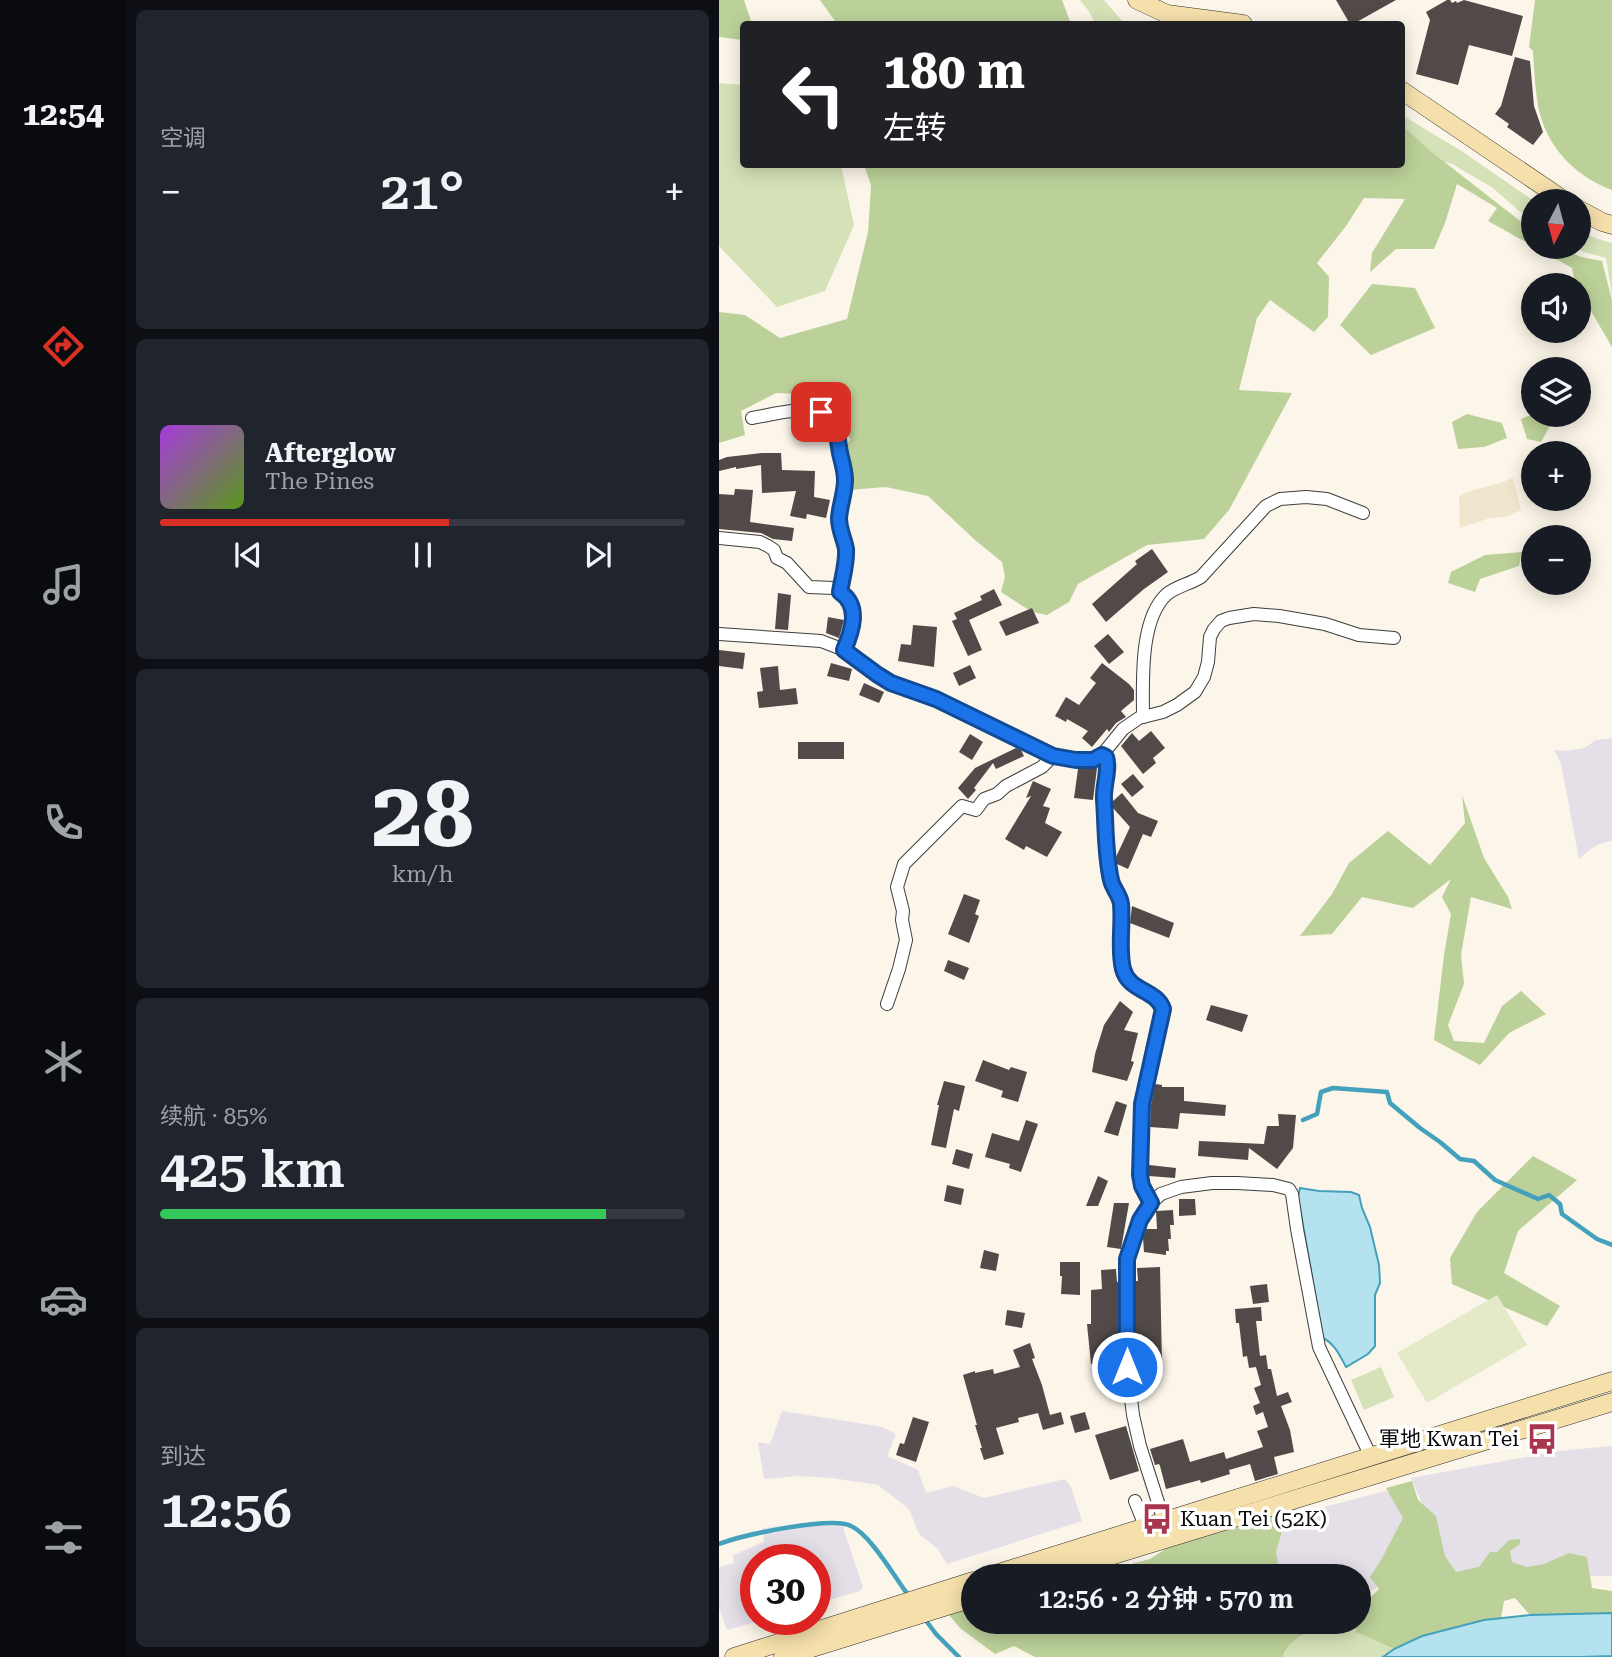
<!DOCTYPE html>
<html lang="zh">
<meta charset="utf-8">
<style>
:root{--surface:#171b24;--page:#20242c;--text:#f1f3f6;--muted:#9ea1a6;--line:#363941;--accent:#d93025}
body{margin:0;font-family:"Roboto Serif","Noto Sans SC",serif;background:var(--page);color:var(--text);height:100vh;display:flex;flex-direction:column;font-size:26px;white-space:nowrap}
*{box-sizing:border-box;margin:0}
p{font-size:23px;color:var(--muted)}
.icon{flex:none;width:38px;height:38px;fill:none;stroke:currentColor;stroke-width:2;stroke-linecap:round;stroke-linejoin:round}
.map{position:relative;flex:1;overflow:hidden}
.panel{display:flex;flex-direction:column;gap:10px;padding:10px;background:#0d0f14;width:593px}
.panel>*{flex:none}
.top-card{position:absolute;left:21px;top:21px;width:665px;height:147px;border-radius:7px;box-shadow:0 4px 18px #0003;background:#202124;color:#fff;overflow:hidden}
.needle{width:46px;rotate:186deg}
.controls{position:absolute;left:802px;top:189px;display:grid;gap:14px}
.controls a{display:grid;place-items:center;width:70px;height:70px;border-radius:50%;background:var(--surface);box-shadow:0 4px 18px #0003;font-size:35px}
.speed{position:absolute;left:21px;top:1544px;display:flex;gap:14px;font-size:35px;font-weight:700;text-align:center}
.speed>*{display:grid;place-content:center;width:91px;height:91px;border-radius:50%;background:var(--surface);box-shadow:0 4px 18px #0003;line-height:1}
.speed .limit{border:10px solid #d22;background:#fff;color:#111}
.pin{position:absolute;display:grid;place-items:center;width:60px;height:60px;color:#fff;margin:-30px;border-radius:14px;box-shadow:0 4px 10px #0006}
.me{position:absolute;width:77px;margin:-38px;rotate:0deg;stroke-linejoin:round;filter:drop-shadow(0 0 5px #0008)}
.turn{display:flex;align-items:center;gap:24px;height:147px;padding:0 28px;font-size:32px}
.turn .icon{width:91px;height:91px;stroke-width:2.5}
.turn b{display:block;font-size:49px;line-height:60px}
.big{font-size:52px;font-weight:600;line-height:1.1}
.panel .card{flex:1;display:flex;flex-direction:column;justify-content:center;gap:10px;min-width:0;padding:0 24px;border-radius:10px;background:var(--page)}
.panel .dial{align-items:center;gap:0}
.dial b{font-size:91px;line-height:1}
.song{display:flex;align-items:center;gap:21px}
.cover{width:84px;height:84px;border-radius:10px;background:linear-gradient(135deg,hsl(280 70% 55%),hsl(90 70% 35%))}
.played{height:7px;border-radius:4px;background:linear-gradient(90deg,var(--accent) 55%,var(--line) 55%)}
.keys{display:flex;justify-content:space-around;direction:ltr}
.heat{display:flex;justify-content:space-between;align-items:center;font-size:38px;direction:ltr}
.charge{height:10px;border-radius:5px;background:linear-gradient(90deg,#34c759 85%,var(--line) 0)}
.trip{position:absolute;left:242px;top:1564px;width:410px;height:70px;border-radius:35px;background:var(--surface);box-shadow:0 4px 18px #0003;font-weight:600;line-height:70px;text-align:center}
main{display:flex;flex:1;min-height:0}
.dock{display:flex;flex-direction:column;width:126px;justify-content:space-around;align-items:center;background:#090b0e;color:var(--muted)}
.dock .icon{width:49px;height:49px}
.dock .on{color:var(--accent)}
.dock b{font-size:32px;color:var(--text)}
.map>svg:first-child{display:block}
.industrial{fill:#e5dfe8}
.farmland{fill:#efe6cd}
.green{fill:#d5e2b8}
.forest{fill:#bcd199}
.pitch{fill:#e4eac8}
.water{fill:#b4e2ee;stroke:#44a1bc;stroke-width:2}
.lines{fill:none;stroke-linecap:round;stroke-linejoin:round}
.stream{stroke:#44a1bc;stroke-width:4.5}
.building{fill:#514a48}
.street-casing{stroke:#3d3d3d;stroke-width:14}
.secondary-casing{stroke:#2c2c2c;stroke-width:19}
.street{stroke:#fff;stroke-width:12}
.secondary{stroke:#f5e0ac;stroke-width:18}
.route-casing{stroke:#114b97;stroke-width:18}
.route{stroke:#1a73e8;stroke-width:12}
.labels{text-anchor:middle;stroke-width:7;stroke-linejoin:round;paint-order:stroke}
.poi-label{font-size:21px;fill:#0a0a0a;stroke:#fff;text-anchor:end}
</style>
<main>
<nav class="dock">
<b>12:54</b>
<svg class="icon on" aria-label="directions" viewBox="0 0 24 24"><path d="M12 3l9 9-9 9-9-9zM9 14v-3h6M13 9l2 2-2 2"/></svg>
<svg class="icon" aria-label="music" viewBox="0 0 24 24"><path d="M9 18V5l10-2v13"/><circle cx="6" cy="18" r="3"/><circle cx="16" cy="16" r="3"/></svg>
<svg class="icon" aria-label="phone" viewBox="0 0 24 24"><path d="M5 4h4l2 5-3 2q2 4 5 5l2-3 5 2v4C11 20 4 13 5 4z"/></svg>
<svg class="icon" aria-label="climate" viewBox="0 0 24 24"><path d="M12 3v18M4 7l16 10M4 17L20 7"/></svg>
<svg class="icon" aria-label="car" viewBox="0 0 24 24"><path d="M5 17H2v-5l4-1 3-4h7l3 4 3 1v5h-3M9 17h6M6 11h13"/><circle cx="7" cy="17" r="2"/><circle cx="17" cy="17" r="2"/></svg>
<svg class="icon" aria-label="filters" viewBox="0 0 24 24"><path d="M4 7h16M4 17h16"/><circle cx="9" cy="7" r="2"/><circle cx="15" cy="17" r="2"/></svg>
</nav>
<section class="panel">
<div class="card"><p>空调</p>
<div class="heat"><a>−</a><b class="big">21°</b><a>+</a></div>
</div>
<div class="card">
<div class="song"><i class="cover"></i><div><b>Afterglow</b><p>The Pines</p></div></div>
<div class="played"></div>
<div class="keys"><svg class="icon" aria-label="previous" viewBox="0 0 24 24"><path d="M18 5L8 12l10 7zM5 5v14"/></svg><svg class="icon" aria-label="pause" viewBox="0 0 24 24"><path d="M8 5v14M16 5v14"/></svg><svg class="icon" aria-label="next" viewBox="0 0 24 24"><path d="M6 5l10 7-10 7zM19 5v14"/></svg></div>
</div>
<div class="card dial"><b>28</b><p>km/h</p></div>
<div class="card"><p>续航 · 85%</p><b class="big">425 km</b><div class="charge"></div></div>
<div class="card"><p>到达</p><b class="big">12:56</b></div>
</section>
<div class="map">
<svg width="893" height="1657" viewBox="0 0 893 1657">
<rect width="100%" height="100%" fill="#fcf5e9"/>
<!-- industrial -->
<g class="industrial">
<polygon points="893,738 893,841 883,843 873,848 860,859 842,763 835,750 847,751 865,748 877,740"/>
<polygon points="63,1411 164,1427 177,1434 168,1456 199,1470 207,1493 234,1486 265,1498 346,1479 352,1487 363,1521 228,1564 218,1548 200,1534 190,1509 159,1485 113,1478 80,1476 45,1479 39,1442 51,1444"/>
<polygon points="893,1446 893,1576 735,1578 692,1478 840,1451"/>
<polygon points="670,1490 684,1518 663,1586 648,1592 639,1600 639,1577 560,1577 557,1552 567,1517"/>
<polygon points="86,1523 124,1527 144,1587 141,1591 96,1604 96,1559 37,1559 37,1619 47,1619 8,1630 0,1608 0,1567 15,1563 14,1555 45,1542 44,1528"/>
</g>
<!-- farmland -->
<polygon class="farmland" points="794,478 802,510 786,517 771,518 741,528 740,497 748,492 781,483"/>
<!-- green -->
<g class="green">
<polygon points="361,0 385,0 406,24 377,24 369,10"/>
<polygon points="0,83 24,85 24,164 122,165 135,225 106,291 58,307 0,246"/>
<polygon points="683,115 744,152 815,201 814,201 814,223 774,188 733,164 683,152"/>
<polygon points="859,229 876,238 893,243 893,296 887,258 865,252 854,247 859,247"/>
<polygon points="662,1367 675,1397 645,1410 632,1380"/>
<polygon points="608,1622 638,1622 637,1632 675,1649 664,1657 564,1657 573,1636"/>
</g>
<!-- forest -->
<g class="forest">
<polygon points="0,0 25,0 33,24 24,24 24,40 0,37"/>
<polygon points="101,0 343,0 352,24 118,24"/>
<path d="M816 0H893V190C855 176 827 146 819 106 816 88 815 69 814 51L810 47Z"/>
<polygon points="683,125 710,150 814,231 814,247 841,247 862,257 883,261 893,300 893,347 859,289 859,285 856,284 853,268 769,221 778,208 738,184 726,223 715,249 677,249 651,272 653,253 686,199 645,198 627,226 598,263 610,277 609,317 595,332 551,300 538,318 520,390 573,393 510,510 485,539 428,545 359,584 350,602 328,615 313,612 282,592 286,577 283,562 256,540 209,496 167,487 130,490 120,458 131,440 123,406 105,395 57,393 22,411 26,435 0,443 0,312 26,315 61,338 128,319 149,232 152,185 145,165 682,164"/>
<polygon points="653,284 696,288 716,328 652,355 621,325"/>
<polygon points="748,414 783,423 788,438 765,447 739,449 733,422"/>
<polygon points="814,414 824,415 832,424 822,442 808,439 802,419"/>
<polygon points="803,552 800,566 761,579 756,592 729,583 732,572 766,555"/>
<polygon points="743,795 765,858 789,897 793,909 752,897 742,955 745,984 729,1025 735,1041 765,1043 783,1006 802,991 827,1014 790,1033 761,1065 715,1040 725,955 732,914 723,897 732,879 694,908 643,897 613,934 581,936 613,894 630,863 669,831 711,865 746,823"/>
<polygon points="814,1156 858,1180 799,1231 785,1273 841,1306 828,1326 733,1284 731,1258 758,1212"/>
<path d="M693 1481 699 1500 717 1516 726 1556 737 1572 760 1567 771 1552H778L790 1540 801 1539V1544L791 1551 793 1562 808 1567 825 1564 850 1553 868 1557 873 1588 893 1591V1613L811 1615 796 1598 785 1601 782 1618C745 1622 709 1634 675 1649L637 1632C639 1611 644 1604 660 1589L651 1577 662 1560 684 1518 667 1488Z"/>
<polygon points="574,1507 583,1513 567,1518 557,1552 561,1577 341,1577 383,1564 393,1569 431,1559 451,1546"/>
<path d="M254 1602V1622L608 1623C592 1631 569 1638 564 1657H316L295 1646 276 1654 241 1628 226 1610Z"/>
</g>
<!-- pitch -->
<polygon class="pitch" points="778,1295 808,1345 708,1403 678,1353"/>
<!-- water -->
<g class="water">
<path d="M581 1188 600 1191 632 1192 640 1195 643 1208 651 1227 660 1265 661 1283 656 1295V1346L649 1354 627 1367C621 1356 616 1344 604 1338L579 1197Z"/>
<polygon points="893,1613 893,1656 862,1657 664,1657 675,1649 703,1636 765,1620 811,1615"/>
</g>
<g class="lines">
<!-- stream -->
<g class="stream">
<polyline points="584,1120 598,1114 602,1092 614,1088 668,1092 671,1103 701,1128 721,1142 741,1159 755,1161 776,1180 819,1199 830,1195 841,1204 843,1214 878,1239 893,1245"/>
<path d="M0 1544C22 1535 112 1516 132 1526 152 1535 176 1578 190 1596"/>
<polyline points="205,1618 217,1634 240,1657"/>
</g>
</g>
<!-- building -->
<g class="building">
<polygon points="617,0 677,0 634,24 631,24"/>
<polygon points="728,0 731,0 733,3 737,1 738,3 745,0 804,16 793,56 750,45 739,85 697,74 711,20 707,12"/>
<polygon points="796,57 811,61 815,106 824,132 814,145 788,127 790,124 776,114 782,106"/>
<polygon points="43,453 62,453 63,470 96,471 95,497 111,500 107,518 88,514 87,519 71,516 77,491 43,493 42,465 17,469 17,467 0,471 0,460 8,457"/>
<polygon points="16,489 34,490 31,522 75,528 73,541 54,539 42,533 0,529 0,494 15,495"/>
<polygon points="433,549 449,572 425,589 387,622 373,604 418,564 416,561"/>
<polygon points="275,589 283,605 250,620 263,650 249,656 233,621 238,619 235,613 263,600 261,596"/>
<polygon points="59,593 72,595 69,630 56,629"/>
<polygon points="313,608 320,623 287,636 280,622"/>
<polygon points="109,617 125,620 120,638 107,633"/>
<polygon points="194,625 218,627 215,667 179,661 182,644 192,645"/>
<polygon points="389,634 405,652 390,664 375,646"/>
<polygon points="0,650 26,653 24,669 0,666"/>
<polygon points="112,663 133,669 130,681 108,676"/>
<polygon points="383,663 410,684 415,690 415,700 402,711 407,717 397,723 390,732 388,729 373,747 363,738 369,731 348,719 347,722 336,716 347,697 360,705 377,683 371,678"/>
<polygon points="251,665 257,678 240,686 234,673"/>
<polygon points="59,666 61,690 77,688 79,704 40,708 38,692 44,691 41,668"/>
<polygon points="145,683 165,692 160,703 140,695"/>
<polygon points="432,731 446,748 434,758 437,763 424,774 402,746 413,733 420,741"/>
<polygon points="251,734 264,742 253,760 240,752"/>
<rect x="79" y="742" width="46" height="17"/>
<polygon points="297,748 302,750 305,756 277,769 274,763 255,788 257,790 249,799 239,788 256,768"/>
<polygon points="378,768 374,800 355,798 359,769"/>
<polygon points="414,774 425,787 413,797 402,784"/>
<polygon points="314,781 332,789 324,806 331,808 326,823 343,832 328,857 307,846 305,850 286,839 312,796 307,798"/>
<polygon points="403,793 419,813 439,821 432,837 424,834 409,869 398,864 397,857 411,827 394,808 394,801"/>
<polygon points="245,894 261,900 256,914 260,916 250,943 229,934"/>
<polygon points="413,906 455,923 450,938 411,923"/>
<polygon points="229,960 250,968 245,980 225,971"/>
<polygon points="401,1001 414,1012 405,1030 419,1033 412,1061 415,1062 408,1081 373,1072 376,1054 385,1025"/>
<polygon points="492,1005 529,1015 523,1032 487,1020"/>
<polygon points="264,1060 290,1070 292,1067 308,1072 299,1102 282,1097 284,1091 256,1081"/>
<polygon points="225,1081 246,1086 240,1111 235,1109 227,1148 212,1145 220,1105 218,1105"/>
<polygon points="436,1084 443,1085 443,1087 465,1087 465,1101 507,1105 506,1116 461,1113 459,1129 431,1127 432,1105"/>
<polygon points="397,1101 408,1105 399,1136 385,1132"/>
<polygon points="559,1114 577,1115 574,1148 558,1169 530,1148 529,1160 479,1156 480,1141 545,1144 548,1126 560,1126"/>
<polygon points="307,1120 319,1124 302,1172 290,1168 291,1164 266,1157 273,1133 300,1141"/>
<polygon points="237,1149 254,1154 250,1169 233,1164"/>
<polygon points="430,1165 457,1168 456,1178 430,1176"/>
<polygon points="379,1176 389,1181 379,1206 367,1206"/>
<polygon points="228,1185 245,1189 242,1205 225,1201"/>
<polygon points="460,1199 476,1199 477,1215 460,1216"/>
<polygon points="395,1203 410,1203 402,1249 388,1247"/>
<polygon points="454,1210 455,1225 451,1225 452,1239 449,1239 450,1251 447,1251 447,1255 425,1252 424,1238 427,1229 438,1229 437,1211"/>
<polygon points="265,1250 280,1254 277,1271 261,1268"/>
<polygon points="341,1262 361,1262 361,1295 342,1294 343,1276 341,1276"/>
<polygon points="441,1267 443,1365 425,1367 424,1345 417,1345 417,1281 419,1281 418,1268"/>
<polygon points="397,1269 398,1282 399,1282 399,1348 397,1348 397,1363 372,1364 368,1324 372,1324 372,1290 383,1289 382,1270"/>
<polygon points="548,1284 550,1302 534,1304 531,1286"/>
<polygon points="542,1307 543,1321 537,1321 541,1356 547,1355 549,1369 552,1369 558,1396 569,1392 573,1402 562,1406 571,1430 575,1452 555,1457 559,1474 536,1481 531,1464 510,1470 511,1474 482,1483 481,1480 447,1489 441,1466 440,1464 436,1465 431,1449 464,1439 471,1462 505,1452 507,1459 544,1447 538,1431 549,1427 544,1412 537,1415 534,1406 541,1403 535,1388 542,1385 537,1367 530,1368 528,1356 524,1357 520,1323 517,1323 516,1309"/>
<polygon points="288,1310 306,1313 303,1328 286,1325"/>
<polygon points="311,1343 316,1358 313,1359 323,1385 331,1415 342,1412 345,1424 324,1430 319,1413 299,1418 300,1422 277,1428 285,1454 265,1460 261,1448 263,1448 256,1425 258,1425 244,1375 256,1371 256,1373 274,1369 275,1374 301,1367 294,1350"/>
<polygon points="366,1412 371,1429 356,1433 351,1416"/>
<polygon points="194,1417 210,1422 197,1462 177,1455 181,1443 185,1444"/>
<polygon points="407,1426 420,1471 391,1480 376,1435"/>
</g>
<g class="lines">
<defs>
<g id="street">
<path d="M33 418C51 415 92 404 108 414 118 420 126 468 126 480 126 493 121 505 120 518 120 530 125 538 127 549 128 563 123 579 121 592"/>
<polyline points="0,538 41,542 49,546 55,550 58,558 68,563 90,587 115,588 126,596 131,603 134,613 135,622 125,650"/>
<polyline points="0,634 102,641 128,651 158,675 172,683 217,699 334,756 357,760 374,760 383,755 404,729 420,718 444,712 458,705 476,692 485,677 489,662 491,637 495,629 502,621 510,618 535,614 560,616 606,624 640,635 675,638"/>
<path d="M424 717C424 683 420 619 448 594 458 586 471 584 482 577L547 506 561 499 587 497 608 499 644 513"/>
<path d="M383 755 387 757C390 771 384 785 385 800 387 826 386 854 392 880 394 889 402 895 402 904 404 925 399 950 404 969 410 993 437 989 444 1009L423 1104 421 1175 423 1186 432 1203"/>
<polyline points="168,1004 180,969 187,940 183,920 184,911 178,887 185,864 243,806 257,810 265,799 278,794 287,786 323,767 334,756"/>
<polyline points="416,1501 426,1526"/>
<polyline points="445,1521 421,1446 414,1415 408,1367 408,1259 421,1220 432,1203 442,1194 462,1187 493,1183 518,1183 554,1185 570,1189 573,1194 578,1229 600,1347 652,1457"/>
</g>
<g id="secondary">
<polyline points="418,0 448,14 524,24"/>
<polyline points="682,90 846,201"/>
<polyline points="859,209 883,222 893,225"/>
<polyline points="267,1577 893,1381"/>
<polyline points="323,1577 893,1402"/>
<polyline points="15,1657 254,1581"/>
<polyline points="64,1657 254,1598"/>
</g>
</defs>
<!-- street casing -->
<use href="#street" class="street-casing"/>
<!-- secondary casing -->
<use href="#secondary" class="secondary-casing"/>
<!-- street -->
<use href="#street" class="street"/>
<!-- secondary -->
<use href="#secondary" class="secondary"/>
</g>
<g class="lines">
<defs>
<path id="route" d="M102 412C119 418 118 438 121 453 123 462 126 471 126 480 126 493 121 505 120 518 120 530 125 538 127 549 128 563 123 579 121 592 142 606 133 631 125 650L159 675 172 683 217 699 334 756 357 760H374L383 755 387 757C391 771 384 785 385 800 387 826 386 854 392 880 394 889 401 895 402 904 404 925 399 949 404 969 410 992 437 989 444 1009L423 1104 421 1175 423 1186 432 1203 421 1220 408 1259V1367"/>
</defs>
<!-- route casing -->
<use href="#route" class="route-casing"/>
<!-- route -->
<use href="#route" class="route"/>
</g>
<!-- icons -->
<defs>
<symbol id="bus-bare" viewBox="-9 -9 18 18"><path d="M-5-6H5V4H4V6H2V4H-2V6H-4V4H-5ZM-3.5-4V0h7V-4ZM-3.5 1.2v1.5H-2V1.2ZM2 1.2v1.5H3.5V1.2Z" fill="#a8344d" stroke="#fff" stroke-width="2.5" paint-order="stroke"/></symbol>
</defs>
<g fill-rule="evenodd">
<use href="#bus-bare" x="801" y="1417" width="44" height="44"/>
<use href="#bus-bare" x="416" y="1497" width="44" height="44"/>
</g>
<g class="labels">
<!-- poi labels -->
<g class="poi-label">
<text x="800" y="1446">軍地 Kwan Tei</text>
<text x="461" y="1526" text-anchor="start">Kuan Tei (52K)</text>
</g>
</g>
</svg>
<div class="controls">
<a><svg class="needle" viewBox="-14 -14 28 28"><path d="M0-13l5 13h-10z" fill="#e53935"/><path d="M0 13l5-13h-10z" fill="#9ea1a6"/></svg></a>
<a><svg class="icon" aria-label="sound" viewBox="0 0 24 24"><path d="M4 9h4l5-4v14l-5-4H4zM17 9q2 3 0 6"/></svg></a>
<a><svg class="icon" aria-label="layers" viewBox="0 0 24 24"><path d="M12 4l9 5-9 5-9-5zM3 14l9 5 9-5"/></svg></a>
<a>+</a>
<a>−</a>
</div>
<div class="speed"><div class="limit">30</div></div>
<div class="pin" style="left:102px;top:412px;background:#d93025"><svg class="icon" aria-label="arrive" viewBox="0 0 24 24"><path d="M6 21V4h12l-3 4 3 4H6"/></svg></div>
<svg class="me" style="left:408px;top:1367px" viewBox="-20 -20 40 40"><circle r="17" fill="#1a73e8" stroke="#fff" stroke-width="3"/><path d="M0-11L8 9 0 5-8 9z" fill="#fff"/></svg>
<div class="trip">12:56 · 2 分钟 · 570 m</div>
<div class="top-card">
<div class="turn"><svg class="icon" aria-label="left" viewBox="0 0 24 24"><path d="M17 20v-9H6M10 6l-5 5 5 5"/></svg><div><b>180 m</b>左转</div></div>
</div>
</div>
</main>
